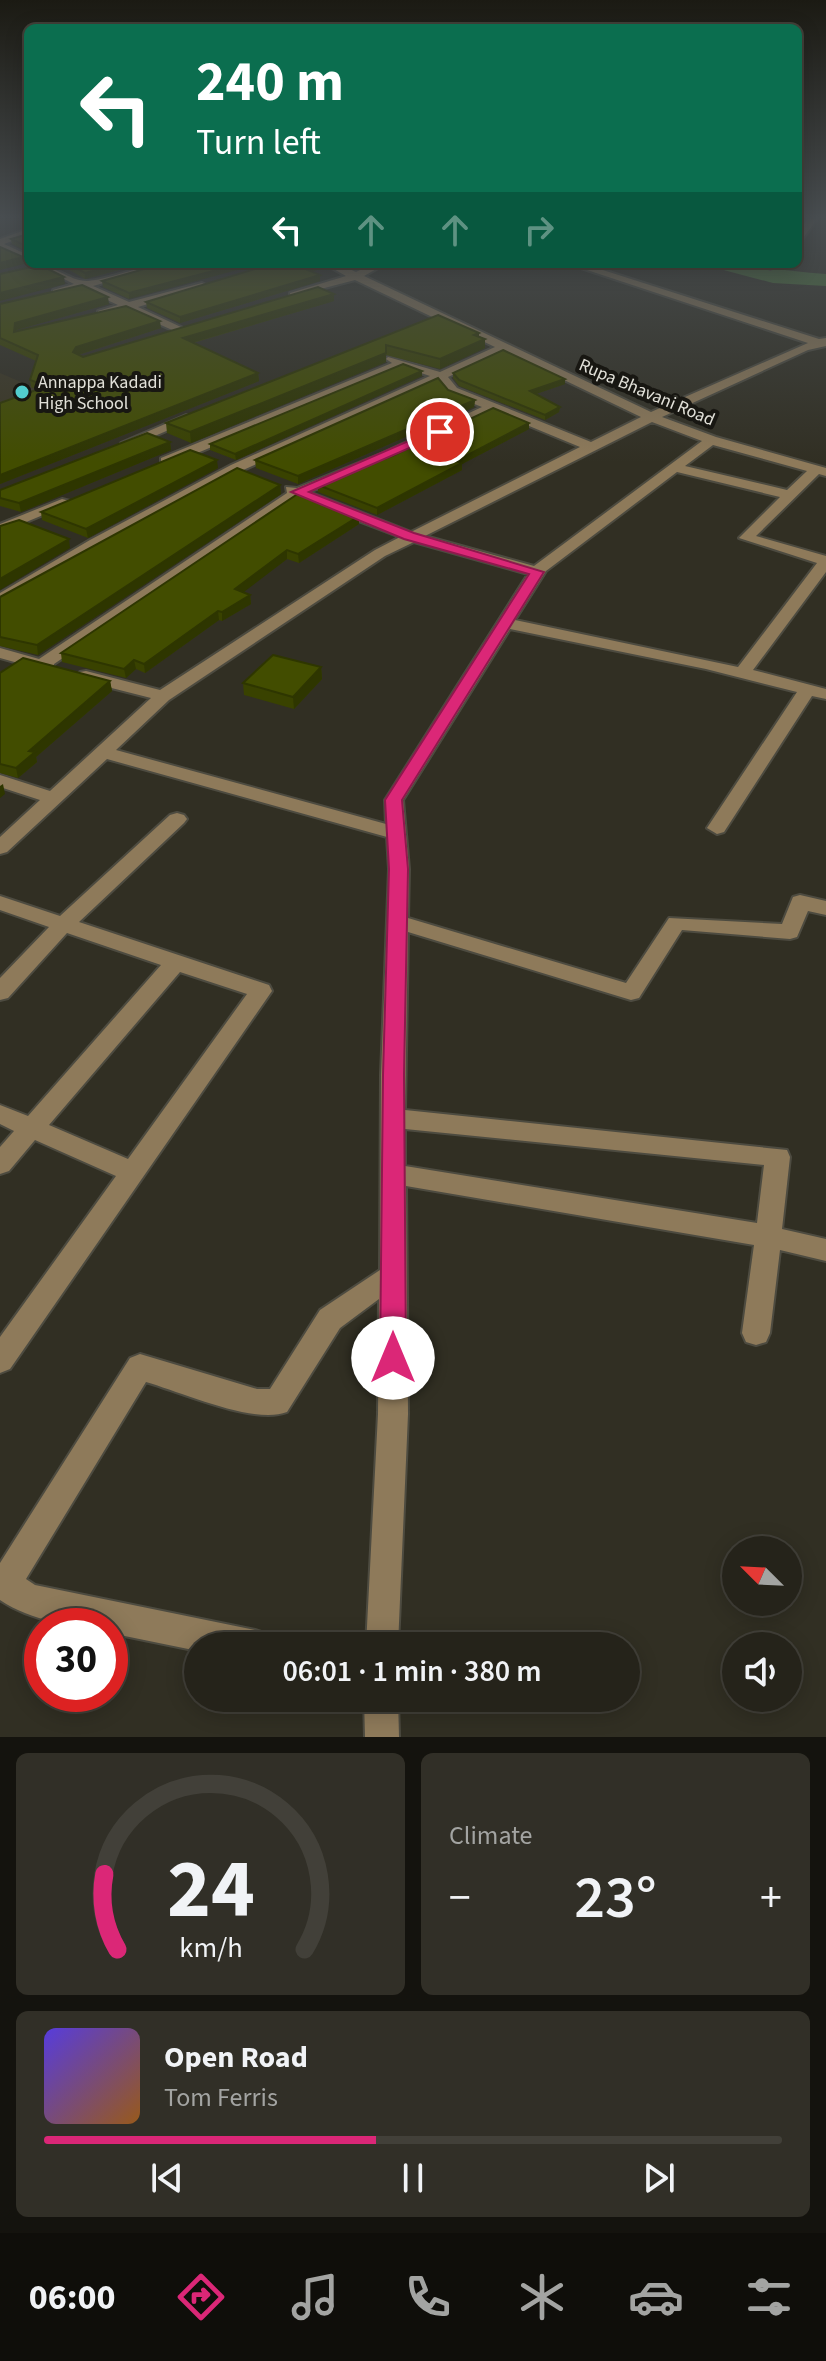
<!DOCTYPE html>
<meta charset="utf-8">
<style>
:root{--surface:#25231a;--page:#312f27;--text:#f1f3f6;--muted:#a3a4a2;--line:#424039;--accent:#db2777}
body{margin:0;font-family:"Source Sans 3",sans-serif;background:var(--page);color:var(--text);height:100vh;display:flex;flex-direction:column;font-size:30px;white-space:nowrap}
*{box-sizing:border-box;margin:0}
p{font-size:26px;color:var(--muted)}
.icon{flex:none;width:44px;height:44px;fill:none;stroke:currentColor;stroke-width:2;stroke-linecap:round;stroke-linejoin:round}
.map{position:relative;height:1737px;overflow:hidden}
.details{display:flex;flex-direction:column;gap:16px;padding:16px;background:#14130e;flex:1}
.details>*{flex:none}
.banner{position:absolute;left:24px;top:24px;width:778px;height:244px;border-radius:12px;box-shadow:0 4px 20px #0003,0 0 0 2px var(--line);background:#0b6e4f;color:#fff;overflow:hidden}
.needle{width:52px;rotate:294deg}
.fabs{position:absolute;left:722px;top:1536px;display:grid;gap:16px}
.fabs a{display:grid;place-items:center;width:80px;height:80px;border-radius:50%;background:var(--surface);box-shadow:0 4px 20px #0003,0 0 0 2px var(--line);font-size:40px}
.speed{position:absolute;left:24px;top:1608px;display:flex;gap:16px;font-size:40px;font-weight:700;text-align:center}
.speed>*{display:grid;place-content:center;width:104px;height:104px;border-radius:50%;background:var(--surface);box-shadow:0 4px 20px #0003,0 0 0 2px var(--line);line-height:1}
.speed .limit{border:12px solid #d22;background:#fff;color:#111}
.pin{position:absolute;display:grid;place-items:center;width:68px;height:68px;color:#fff;margin:-34px;border:4px solid #fff;border-radius:50%;box-shadow:0 2px 8px #0007}
.me{position:absolute;width:88px;margin:-44px;rotate:0deg;stroke-linejoin:round;filter:drop-shadow(0 0 6px #0008)}
.turn{display:flex;align-items:center;gap:28px;height:168px;padding:0 40px;font-size:36px}
.turn .icon{width:104px;height:104px;stroke-width:2.5}
.turn b{display:block;font-size:56px;line-height:68px}
.lanes{display:flex;align-items:center;height:76px;padding:0 40px;background:#0003;justify-content:center;gap:40px;direction:ltr}
.lanes .off{opacity:.35}
.big{font-size:60px;font-weight:600;line-height:1.1}
.details .widget{flex:1;display:flex;flex-direction:column;justify-content:center;gap:12px;min-width:0;padding:0 28px;border-radius:12px;background:var(--page)}
.details .dial{align-items:center;gap:0}
.dial svg{height:208px;overflow:visible;fill:none;stroke:var(--line);stroke-width:7;stroke-linecap:round;text-anchor:middle}
.dial text{fill:var(--text);stroke:none}
.song{display:flex;align-items:center;gap:24px}
.cover{width:96px;height:96px;border-radius:12px;background:linear-gradient(135deg,hsl(250 70% 55%),hsl(30 70% 35%))}
.played{height:8px;border-radius:4px;background:linear-gradient(90deg,var(--accent) 45%,var(--line) 45%)}
.keys{display:flex;justify-content:space-around;direction:ltr}
.heat{display:flex;justify-content:space-between;align-items:center;font-size:44px;direction:ltr}
.details .tiles{flex:1;display:grid;gap:16px;grid-template-columns:1fr 1fr}
.widget:last-child{grid-column:span 2}
.trip{position:absolute;left:184px;top:1632px;width:456px;height:80px;border-radius:40px;background:var(--surface);box-shadow:0 4px 20px #0003,0 0 0 2px var(--line);font-weight:600;line-height:80px;text-align:center}
.dock{display:flex;height:128px;justify-content:space-around;align-items:center;background:#0f0e0a;color:var(--muted)}
.dock .icon{width:56px;height:56px}
.dock .active{color:var(--accent)}
.dock b{font-size:36px;color:var(--text)}
.map>svg:first-child{display:block}
.built{fill:#3a3623}
.lines{fill:none;stroke-linecap:round;stroke-linejoin:round}
.canal{fill:#4d8039;fill-rule:evenodd}
.minor-casing{stroke:#4d4b40;stroke-width:4}
.minor{fill:#8e7a5a;fill-rule:evenodd}
.wall{fill:#394200}
.shaded-wall{fill:#2e3600}
.building{fill:#424d00;stroke:#2e3600;stroke-width:2}
.route{fill:#db2777;stroke:#8e194d;stroke-width:2}
.poi-dot{fill:#52cdce;stroke:#181712;stroke-width:3}
.labels{text-anchor:middle;stroke-width:8;stroke-linejoin:round;paint-order:stroke}
.far-poi-label{font-size:18px;fill:#e2e1d9;stroke:#181712;text-anchor:start}
.far-street-label{font-size:18px;fill:#e2e1d9;stroke:#181712}
</style>
<div class="map">
<svg width="826" height="1737" viewBox="0 0 826 1737">
<rect width="100%" height="100%" fill="#312f23"/>
<!-- built -->
<polygon class="built" points="0,373 87,410 0,442"/>
<g class="lines">
<!-- canal -->
<path class="canal" d="M713 264C751 264 788 272 826 274V286L773 283 716 268Z"/>
<defs>
<g id="minor">
<polygon points="807,219 817,219 798,245 798,234"/>
<polygon points="28,229 28,235 4,244 28,255 28,262 0,250 0,239"/>
<path d="M34 264C53 264 71 282 88 281 116 278 141 264 170 264L93 286 129 302 202 283 207 286 138 307 183 328V332L179 333 127 310 98 315V311L118 305 83 289 53 294V290L74 284Z"/>
<path d="M325 264H338L356 272 372 264H385L364 276 651 412 808 343 569 264H584L819 339 826 338V346L808 350 662 417 716 437 826 468V476L819 474 756 536 826 556V572L753 670 826 689V699L812 696 724 832 717 834 707 828 797 692 706 669 510 629 403 800 409 869 408 918 626 983 669 918 782 924 793 897 800 895 826 901V915L808 911 797 937 790 939 682 930 639 998 631 1000 408 932 405 1110 787 1150 790 1157 782 1229 826 1239V1261L780 1250 770 1333 766 1342 756 1345 746 1342 742 1333 754 1245 406 1186 408 1414 398 1646H366L378 1414 379 1299 340 1328 287 1412C254 1425 181 1392 146 1382L26 1579 35 1585 255 1630 267 1634 271 1646H198V1651L110 1633V1626C71 1626 33 1622 0 1600V1563L130 1358 140 1354 257 1389H270L320 1310 380 1270 381 1075 389 869 387 837 107 759 7 852 0 854V837L40 800 0 787V775L50 791 151 698 80 680V672L86 671 160 690 375 550 400 537 299 498 54 664 53 670 47 671 0 658V648L39 659 287 493 286 487 297 488 383 453 482 407 449 394 439 381 241 471 100 546 6 603 0 605V593L90 540 231 465 430 376 403 367 171 464H161V458L392 363 386 359 388 357 440 372 495 347 355 280 290 297V293L346 276ZM504 351 641 417 591 442 457 388 448 377ZM493 411 580 447 411 532 309 492 393 459ZM652 422 702 441 534 566 425 536ZM713 445 807 471 787 490 685 466ZM677 472 780 497 739 538 817 563 738 667 515 620 546 571ZM414 542 528 574 385 800 386 824 116 750 169 700 385 556ZM405 1129 764 1165 757 1223 405 1166Z"/>
<polygon points="766,264 778,264 770,269"/>
<polygon points="186,415 196,418 132,446 121,443"/>
<polygon points="62,499 74,502 0,533 0,524"/>
<path d="M177 813 184 815 187 819 184 823 79 922 269 985 272 991 10 1369 0 1373V1337L116 1176 35 1140 9 1171 0 1174V1147L14 1131 0 1124V1105L28 1116 161 965 67 933 8 998 0 1000V978L49 927 0 910V896L60 916 170 815ZM180 972 247 994 128 1159 49 1125Z"/>
<polygon points="364,1698 398,1698 399,1737 365,1737"/>
</g>
</defs>
<!-- minor casing -->
<use href="#minor" class="minor-casing"/>
<!-- minor -->
<use href="#minor" class="minor"/>
</g>
<!-- wall -->
<g class="wall">
<polygon points="28,234 28,252 12,244 11,239"/>
<polygon points="59,264 141,264 85,279"/>
<polygon points="161,264 129,299 103,287 102,281"/>
<polygon points="317,270 311,272 320,275 320,281 180,323 147,308 146,302"/>
<polygon points="334,301 193,343 258,373 259,381 0,484 0,403 37,390 31,387 30,380 36,361 0,345 0,304 109,304 16,330 16,331 161,328 78,355 83,357"/>
<polygon points="438,315 485,339 485,348 440,369 386,355 386,362 191,443 167,433 166,423"/>
<polygon points="453,373 565,379 565,384 536,394 560,407 559,412 545,420 459,386 453,378"/>
<polygon points="422,376 236,460 210,450 210,444"/>
<polygon points="448,390 475,400 474,407 298,484 256,468 255,460"/>
<polygon points="529,429 462,464 462,470 377,515 318,492 318,485"/>
<polygon points="170,442 171,450 21,512 0,506 0,490"/>
<polygon points="218,468 88,538 42,520 41,512"/>
<polygon points="280,485 281,494 38,655 0,646 0,597"/>
<polygon points="359,516 359,524 299,563 287,559 243,592 250,595 251,604 222,621 219,620 145,673 136,669 126,678 62,662 61,653"/>
<polygon points="321,667 322,679 294,709 244,695 243,683"/>
<polygon points="0,673 110,681 112,691 36,757 37,762 18,778 0,773"/>
</g>
<!-- shaded-wall -->
<g class="shaded-wall">
<polygon points="23,257 24,264 0,270 0,263"/>
<polygon points="120,264 141,264 85,279 85,273"/>
<polygon points="240,264 260,264 129,299 129,293"/>
<polygon points="317,264 317,270 303,274 303,268"/>
<polygon points="320,275 320,281 180,323 180,317"/>
<polygon points="64,277 65,284 0,301 0,293"/>
<polygon points="334,294 334,301 184,345 183,338"/>
<polygon points="108,297 109,304 16,330 15,339 14,332 15,323"/>
<polygon points="160,321 161,328 77,355 73,352 76,347"/>
<polygon points="479,333 479,342 485,339 485,348 440,369 440,359 474,335"/>
<polygon points="386,353 386,362 191,443 190,432"/>
<polygon points="422,371 422,376 236,460 235,454"/>
<polygon points="258,373 259,381 0,484 0,475"/>
<polygon points="565,379 565,384 530,396 530,391"/>
<polygon points="475,400 474,407 298,484 298,476"/>
<polygon points="560,407 559,412 545,420 545,415"/>
<polygon points="529,423 529,429 462,464 462,470 377,515 377,508 456,461"/>
<polygon points="170,442 171,450 21,512 19,503"/>
<polygon points="217,460 218,468 88,538 86,529"/>
<polygon points="280,485 281,494 38,655 37,645"/>
<polygon points="359,516 359,524 299,563 298,554"/>
<polygon points="69,539 70,548 0,590 0,579"/>
<polygon points="287,550 287,559 236,598 235,589"/>
<polygon points="250,595 251,604 222,621 222,612"/>
<polygon points="218,611 219,620 145,673 144,664"/>
<polygon points="134,660 136,669 126,678 124,669"/>
<polygon points="321,667 322,679 294,709 293,697"/>
<polygon points="110,681 112,691 36,757 37,762 18,778 16,768 29,751"/>
<polygon points="3,784 5,794 0,798 0,786"/>
</g>
<!-- building -->
<g class="building">
<polygon points="28,234 28,247 11,239"/>
<polygon points="0,247 23,257 0,263"/>
<polygon points="68,264 120,264 85,273"/>
<polygon points="162,264 240,264 129,293 102,281"/>
<polygon points="272,264 316,264 303,268 320,275 180,317 146,302"/>
<polygon points="40,265 64,277 0,293 0,274"/>
<polygon points="82,285 108,297 15,323 14,332 126,306 160,321 76,347 73,352 83,357 318,287 334,294 183,338 258,373 0,475 0,403 47,386 30,380 38,355 0,338 0,304"/>
<polygon points="438,315 479,333 474,335 485,339 440,359 386,345 386,353 190,432 166,423"/>
<polygon points="503,350 565,379 530,391 560,407 545,415 459,380 453,373"/>
<polygon points="403,364 422,371 235,454 210,444"/>
<polygon points="438,378 448,390 475,400 298,476 255,460"/>
<polygon points="493,408 529,423 456,461 462,463 377,508 318,485 394,455"/>
<polygon points="147,433 170,442 19,503 0,498 0,490"/>
<polygon points="190,450 217,460 86,529 41,512"/>
<polygon points="237,468 280,485 37,645 0,637 0,597"/>
<polygon points="299,493 359,516 298,554 287,550 235,589 250,595 222,612 218,611 144,664 134,660 124,669 61,653"/>
<polygon points="19,520 69,539 0,579 0,526"/>
<polygon points="273,655 321,667 293,697 243,683"/>
<polygon points="23,658 110,681 29,751 35,752 16,768 0,764 0,673"/>
</g>
<!-- sky -->
<linearGradient id="sky" x2="0" y2="1"><stop stop-color="#1b1a13"/><stop offset="0.47" stop-color="#484d50"/><stop offset="1" stop-color="#484d50" stop-opacity="0"/></linearGradient>
<rect width="826" height="462" fill="url(#sky)"/>
<!-- route -->
<polygon class="route" points="436,429 446,432 309,492 414,533 544,572 402,800 408,869 404,1075 406,1358 402,1366 393,1370 384,1366 380,1358 383,1075 389,869 385,800 529,574 404,539 291,492"/>
<!-- markers -->
<circle class="poi-dot" cx="22" cy="392" r="8"/>
<g class="labels">
<!-- far-poi labels -->
<g class="far-poi-label">
<text x="38" y="388">Annappa Kadadi<tspan x="38" dy="21">High School</tspan></text>
</g>
<!-- far-street labels -->
<g class="far-street-label">
<text transform="translate(647 392) rotate(23)" y="6">Rupa Bhavani Road</text>
</g>
</g>
</svg>
<div class="fabs">
<a><svg class="needle" viewBox="-14 -14 28 28"><path d="M0-13l5 13h-10z" fill="#e53935"/><path d="M0 13l5-13h-10z" fill="#a3a4a2"/></svg></a>
<a><svg class="icon" aria-label="sound" viewBox="0 0 24 24"><path d="M4 9h4l5-4v14l-5-4H4zM17 9q2 3 0 6"/></svg></a>
</div>
<div class="speed"><div class="limit">30</div></div>
<div class="pin" style="left:440px;top:432px;background:#d93025"><svg class="icon" aria-label="arrive" viewBox="0 0 24 24"><path d="M6 21V4h12l-3 4 3 4H6"/></svg></div>
<svg class="me" style="left:393px;top:1358px" viewBox="-20 -20 40 40"><circle r="19" fill="#fff"/><path d="M0-13L10 11 0 6-10 11z" fill="#db2777"/></svg>
<div class="trip">06:01 · 1 min · 380 m</div>
<div class="banner">
<div class="turn"><svg class="icon" aria-label="left" viewBox="0 0 24 24"><path d="M17 20v-9H6M10 6l-5 5 5 5"/></svg><div><b>240 m</b>Turn left</div></div>
<div class="lanes"><svg class="icon" aria-label="left" viewBox="0 0 24 24"><path d="M17 20v-9H6M10 6l-5 5 5 5"/></svg><svg class="icon off" aria-label="ahead" viewBox="0 0 24 24"><path d="M12 20V5M6 11l6-6 6 6"/></svg><svg class="icon off" aria-label="ahead" viewBox="0 0 24 24"><path d="M12 20V5M6 11l6-6 6 6"/></svg><svg class="icon off" aria-label="right" viewBox="0 0 24 24"><path d="M7 20v-9h11M14 6l5 5-5 5"/></svg></div>
</div>
</div>
<section class="details">
<div class="tiles">
<div class="widget dial"><svg viewBox="0 0 100 80">
<path d="M14 69A42 42 0 1 1 86 69"/>
<path d="M14 69A42 42 0 0 1 9 40" stroke="#db2777"/>
<text x="50" y="56" font-size="32" font-weight="700">24</text>
<text x="50" y="72" font-size="11">km/h</text>
</svg></div>
<div class="widget"><p>Climate</p>
<div class="heat"><a>−</a><b class="big">23°</b><a>+</a></div>
</div>
<div class="widget">
<div class="song"><i class="cover"></i><div><b>Open Road</b><p>Tom Ferris</p></div></div>
<div class="played"></div>
<div class="keys"><svg class="icon" aria-label="previous" viewBox="0 0 24 24"><path d="M18 5L8 12l10 7zM5 5v14"/></svg><svg class="icon" aria-label="pause" viewBox="0 0 24 24"><path d="M8 5v14M16 5v14"/></svg><svg class="icon" aria-label="next" viewBox="0 0 24 24"><path d="M6 5l10 7-10 7zM19 5v14"/></svg></div>
</div>
</div>
</section>
<nav class="dock">
<b>06:00</b>
<svg class="icon active" aria-label="directions" viewBox="0 0 24 24"><path d="M12 3l9 9-9 9-9-9zM9 14v-3h6M13 9l2 2-2 2"/></svg>
<svg class="icon" aria-label="music" viewBox="0 0 24 24"><path d="M9 18V5l10-2v13"/><circle cx="6" cy="18" r="3"/><circle cx="16" cy="16" r="3"/></svg>
<svg class="icon" aria-label="phone" viewBox="0 0 24 24"><path d="M5 4h4l2 5-3 2q2 4 5 5l2-3 5 2v4C11 20 4 13 5 4z"/></svg>
<svg class="icon" aria-label="climate" viewBox="0 0 24 24"><path d="M12 3v18M4 7l16 10M4 17L20 7"/></svg>
<svg class="icon" aria-label="car" viewBox="0 0 24 24"><path d="M5 17H2v-5l4-1 3-4h7l3 4 3 1v5h-3M9 17h6M6 11h13"/><circle cx="7" cy="17" r="2"/><circle cx="17" cy="17" r="2"/></svg>
<svg class="icon" aria-label="filters" viewBox="0 0 24 24"><path d="M4 7h16M4 17h16"/><circle cx="9" cy="7" r="2"/><circle cx="15" cy="17" r="2"/></svg>
</nav>
